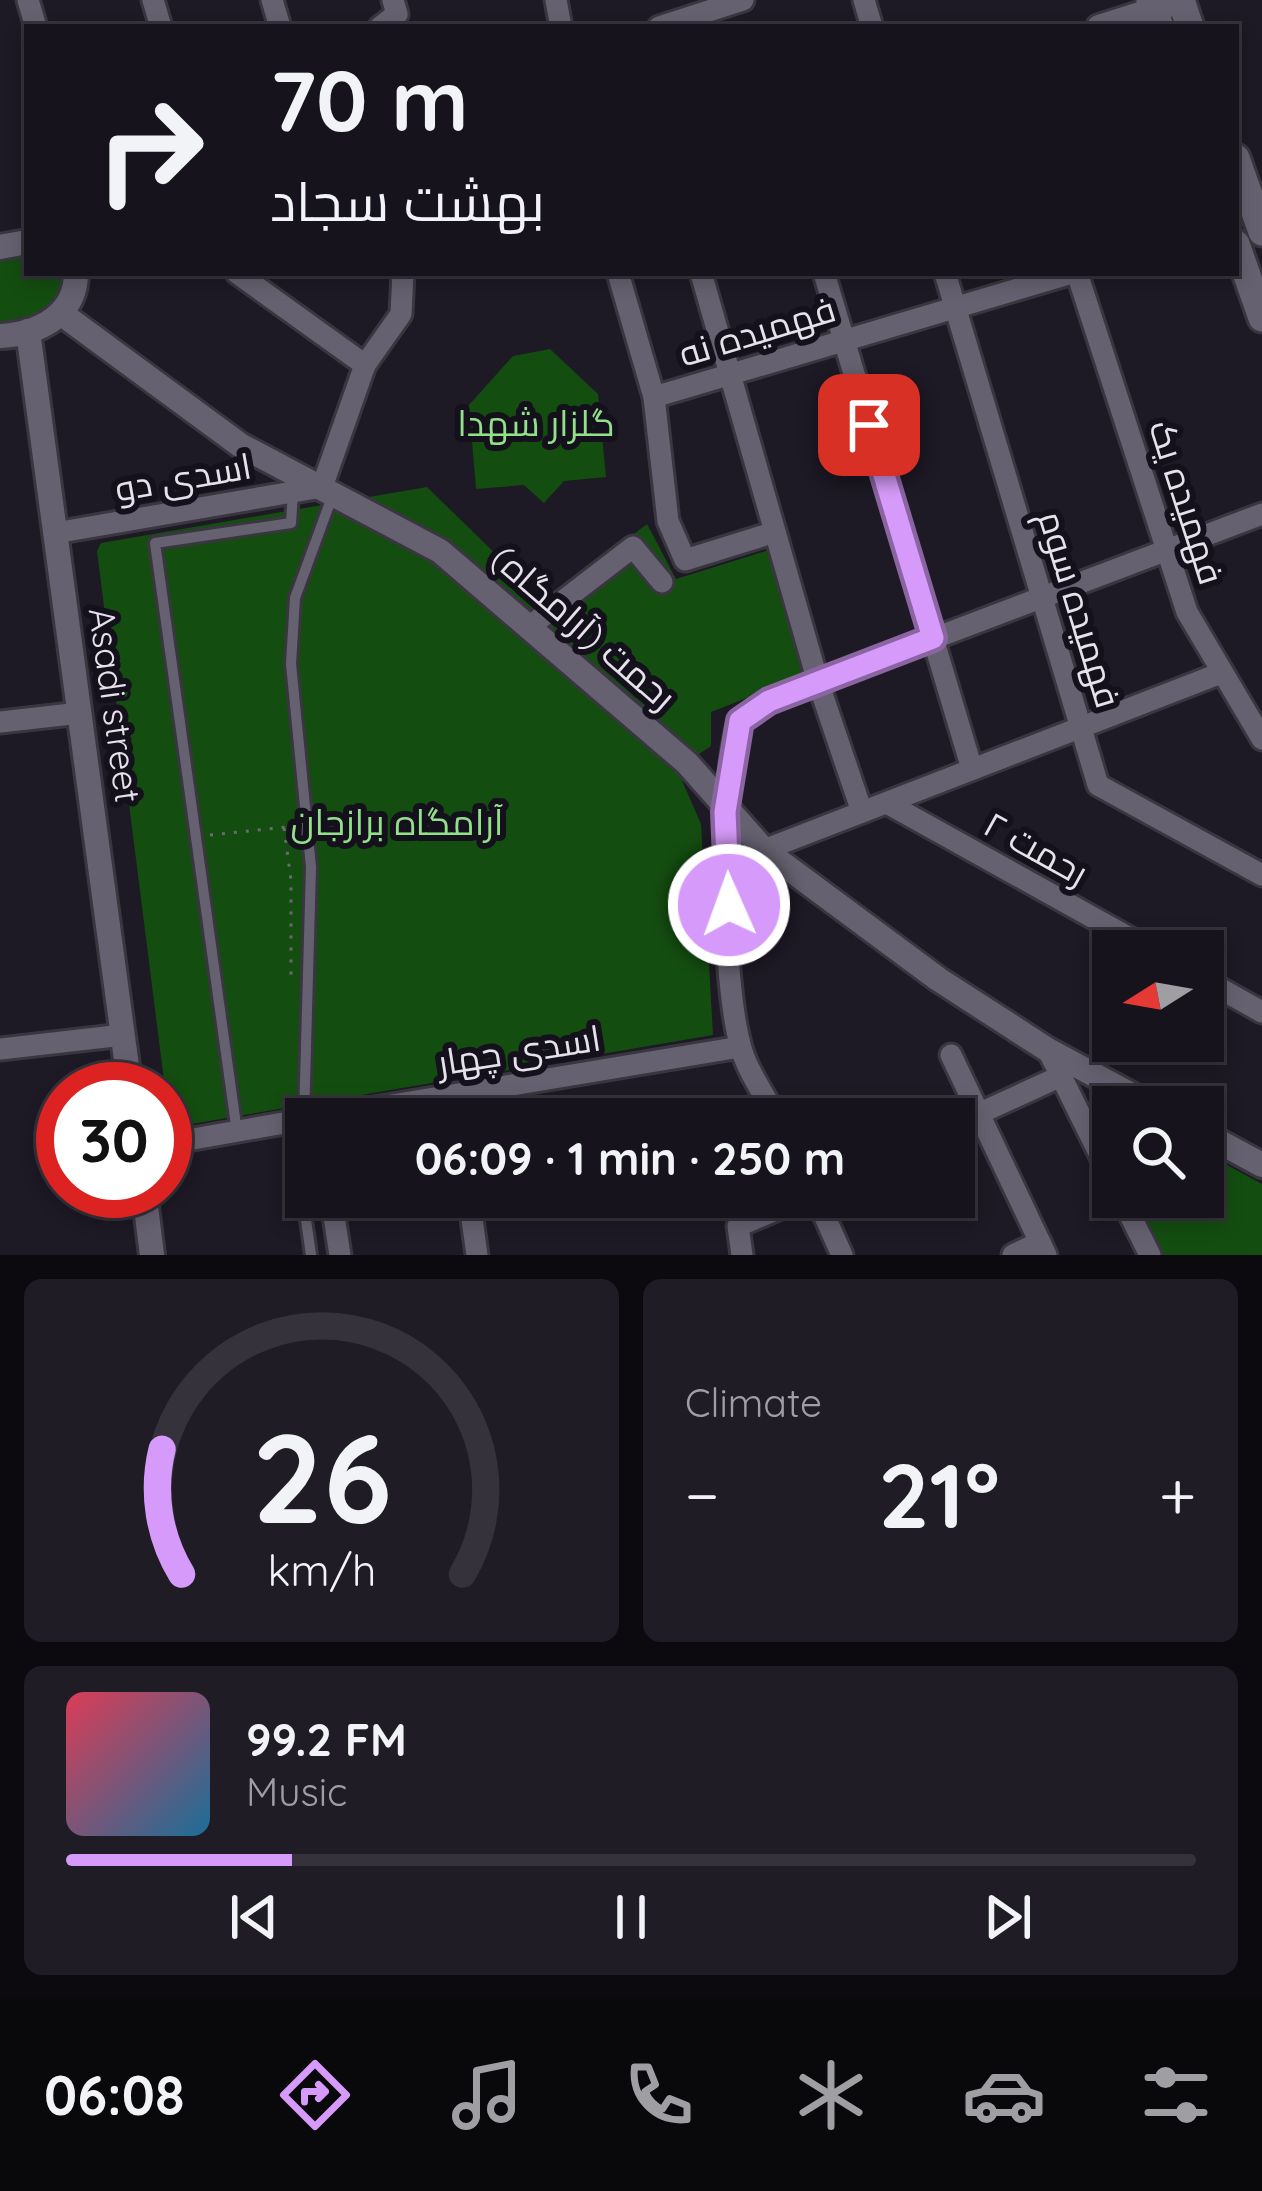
<!DOCTYPE html>
<meta charset="utf-8">
<style>
:root{--surface:#16131c;--page:#1f1c25;--text:#f1f3f6;--muted:#9e9ea3;--line:#35323b;--accent:#d69bfa}
body{margin:0;font-family:Quicksand,Cairo,sans-serif;background:var(--page);color:var(--text);height:100vh;display:flex;flex-direction:column;font-size:45px;white-space:nowrap}
*{box-sizing:border-box;margin:0}
p{font-size:39px;color:var(--muted)}
.icon{flex:none;width:66px;height:66px;fill:none;stroke:currentColor;stroke-width:2;stroke-linecap:round;stroke-linejoin:round}
.map{position:relative;height:1255px;overflow:hidden}
.details{display:flex;flex-direction:column;gap:24px;padding:24px;background:#0c0a0f;flex:1}
.details>*{flex:none}
.hud{position:absolute;left:24px;top:24px;width:1215px;height:252px;border-radius:0px;box-shadow:0 6px 18px #0003,0 0 0 3px var(--line);background:#16131c;color:var(--text);overflow:hidden}
.needle{width:78px;rotate:259deg}
.tools{position:absolute;left:1092px;top:930px;display:grid;gap:24px}
.tools a{display:grid;place-items:center;width:132px;height:132px;border-radius:0px;background:var(--surface);box-shadow:0 6px 18px #0003,0 0 0 3px var(--line);font-size:60px}
.speed{position:absolute;left:36px;top:1062px;display:flex;gap:24px;font-size:60px;font-weight:700;text-align:center}
.speed>*{display:grid;place-content:center;width:156px;height:156px;border-radius:50%;background:var(--surface);box-shadow:0 6px 18px #0003,0 0 0 3px var(--line);line-height:1}
.speed .limit{border:18px solid #d22;background:#fff;color:#111}
.pin{position:absolute;display:grid;place-items:center;width:102px;height:102px;color:#fff;margin:-51px;border-radius:24px;box-shadow:0 6px 18px #0006}
.me{position:absolute;width:132px;margin:-66px;rotate:358deg;stroke-linejoin:round;filter:drop-shadow(0 0 9px #0008)}
.turn{display:flex;align-items:center;gap:42px;height:252px;padding:0 48px;font-size:54px}
.turn .icon{width:156px;height:156px;stroke-width:2.5}
.turn b{display:block;font-size:84px;line-height:102px}
.big{font-size:90px;font-weight:800;line-height:1.1}
.details .widget{flex:1;display:flex;flex-direction:column;justify-content:center;gap:18px;min-width:0;padding:0 42px;border-radius:18px;background:var(--page)}
.details .dial{align-items:center;gap:0}
.dial svg{height:312px;overflow:visible;fill:none;stroke:var(--line);stroke-width:7;stroke-linecap:round;text-anchor:middle}
.dial text{fill:var(--text);stroke:none}
.song{display:flex;align-items:center;gap:36px}
.cover{width:144px;height:144px;border-radius:18px;background:linear-gradient(135deg,hsl(350 70% 55%),hsl(200 70% 35%))}
.played{height:12px;border-radius:6px;background:linear-gradient(90deg,var(--accent) 20%,var(--line) 20%)}
.keys{display:flex;justify-content:space-around;direction:ltr}
.heat{display:flex;justify-content:space-between;align-items:center;font-size:66px;direction:ltr}
.details .tiles{flex:1;display:grid;gap:24px;grid-template-columns:1fr 1fr}
.widget:last-child{grid-column:span 2}
.trip{position:absolute;left:285px;top:1098px;width:690px;height:120px;border-radius:0px;background:var(--surface);box-shadow:0 6px 18px #0003,0 0 0 3px var(--line);font-weight:800;line-height:120px;text-align:center}
.tabs{display:flex;height:192px;justify-content:space-around;align-items:center;background:#09080b;color:var(--muted)}
.tabs .icon{width:84px;height:84px}
.tabs .active{color:var(--accent)}
.tabs b{font-size:54px;color:var(--text)}
.map>svg:first-child{display:block}
.green{fill:#144d10}
.lines{fill:none;stroke-linecap:round;stroke-linejoin:round}
.service-casing{stroke:#39363f;stroke-width:16}
.minor-casing{stroke:#39363f;stroke-width:27}
.tertiary-casing{stroke:#39363f;stroke-width:30}
.secondary-casing{stroke:#39363f;stroke-width:33}
.path{stroke:#6c6974;stroke-width:3;stroke-dasharray:3 9;stroke-linecap:butt}
.service{stroke:#666170;stroke-width:10}
.minor{stroke:#666170;stroke-width:21}
.tertiary{stroke:#666170;stroke-width:24}
.secondary{stroke:#666170;stroke-width:27}
.route-casing{stroke:#8b65a2;stroke-width:30}
.route{stroke:#d69bfa;stroke-width:21}
.labels{text-anchor:middle;stroke-width:12;stroke-linejoin:round;paint-order:stroke}
.street-label{font-size:36px;fill:#e5e2eb;stroke:#14101c}
.park-label{font-size:36px;fill:#92e18a;stroke:#14101c}
</style>
<div class="map">
<svg width="1262" height="1255" viewBox="0 0 1262 1255">
<rect width="100%" height="100%" fill="#1d1925"/>
<!-- green -->
<g class="green">
<polygon points="27,255 27,273 63,273 64,290 39,313 0,323 0,261"/>
<polygon points="550,349 598,394 606,477 564,481 544,503 524,485 476,489 469,405 513,356"/>
<polygon points="427,487 545,602 647,524 676,579 769,550 804,669 798,678 711,712 711,746 677,769 701,824 713,1035 180,1126 169,1120 97,551 101,543"/>
<polygon points="1203,1152 1262,1184 1262,1255 1160,1255 1133,1197 1203,1197"/>
</g>
<g class="lines">
<defs>
<g id="service">
<polyline points="304,1118 311,867 291,664 295,598 332,497"/>
<polyline points="292,1122 311,1255"/>
<polyline points="237,1132 155,543 291,523 293,492"/>
</g>
<g id="minor">
<polyline points="28,0 36,27"/>
<polyline points="153,0 161,27"/>
<polyline points="272,0 280,27"/>
<polyline points="556,0 561,27"/>
<polyline points="864,0 872,27"/>
<polyline points="380,27 397,14 393,0"/>
<polyline points="659,27 743,0"/>
<polyline points="237,273 365,365"/>
<polyline points="618,273 654,397 1072,273"/>
<polyline points="701,273 818,682 862,812"/>
<polyline points="824,273 972,769"/>
<polyline points="945,273 1098,785 1262,875"/>
<polyline points="1077,273 1187,612 1262,739"/>
<polyline points="654,397 668,521 685,560 775,532"/>
<polyline points="55,533 322,487 365,365 401,314 403,273"/>
<polyline points="529,627 633,547 662,582"/>
<polyline points="0,722 80,713"/>
<polyline points="887,803 1153,951"/>
<polyline points="764,850 1221,673"/>
<polyline points="1203,979 1262,1012"/>
<polyline points="0,1049 123,1035"/>
<polyline points="1048,1050 1113,1181"/>
<polyline points="951,1055 1046,1255"/>
<polyline points="308,1119 740,1047"/>
<path d="M777 1119C765 1095 746 1070 740 1044 722 976 719 787 739 721L769 701 1262 514"/>
<polyline points="954,1125 1061,1076"/>
<polyline points="165,1144 306,1119"/>
<polyline points="331,1197 340,1255"/>
<polyline points="469,1197 477,1255"/>
<polyline points="816,1197 842,1255"/>
<polyline points="1121,1197 1150,1255"/>
<polyline points="742,1255 738,1226 806,1197"/>
<polyline points="1013,1255 1040,1242"/>
</g>
<g id="tertiary">
<polyline points="1099,27 1181,1"/>
<polyline points="0,247 27,242"/>
<polyline points="62,314 240,445 440,551 687,763 764,850 938,979 1048,1050 1154,1107"/>
<polyline points="28,331 130,1089"/>
<path d="M0 336C39 334 76 315 76 273"/>
<polyline points="1203,1133 1262,1165"/>
<polyline points="144,1191 152,1255"/>
</g>
<g id="secondary">
<polyline points="1150,0 1160,27"/>
<polyline points="1181,0 1190,27"/>
<polyline points="1236,158 1262,232"/>
<polyline points="1236,244 1262,318"/>
</g>
</defs>
<!-- service casing -->
<use href="#service" class="service-casing"/>
<!-- minor casing -->
<use href="#minor" class="minor-casing"/>
<!-- tertiary casing -->
<use href="#tertiary" class="tertiary-casing"/>
<!-- secondary casing -->
<use href="#secondary" class="secondary-casing"/>
<!-- path -->
<g class="path">
<polyline points="284,828 291,880 291,980"/>
<polyline points="210,835 296,826"/>
</g>
<!-- service -->
<use href="#service" class="service"/>
<!-- minor -->
<use href="#minor" class="minor"/>
<!-- tertiary -->
<use href="#tertiary" class="tertiary"/>
<!-- secondary -->
<use href="#secondary" class="secondary"/>
</g>
<g class="lines">
<defs>
<polyline id="route" points="729,905 725,812 740,721 769,701 933,638 869,425"/>
</defs>
<!-- route casing -->
<use href="#route" class="route-casing"/>
<!-- route -->
<use href="#route" class="route"/>
</g>
<g class="labels">
<!-- street labels -->
<g class="street-label">
<text transform="translate(757 331) rotate(-17)" y="13">فهمیده نه</text>
<text transform="translate(183 477) rotate(-10)" y="13">اسدی دو</text>
<text transform="translate(1187 502) rotate(72)" y="13">فهمیده یک</text>
<text transform="translate(1080 609) rotate(73)" y="13">فهمیده سوم</text>
<text transform="translate(584 627) rotate(41)" y="13">رحمت (آرامگاه)</text>
<text transform="translate(115 705) rotate(82)" y="13">Asadi street</text>
<text transform="translate(1036 848) rotate(29)" y="13">رحمت ۲</text>
<text transform="translate(519 1050) rotate(-9)" y="13">اسدی چهار</text>
</g>
<!-- park labels -->
<g class="park-label">
<text x="536" y="436">گلزار شهدا</text>
<text x="397" y="835">آرامگاه برازجان</text>
</g>
</g>
</svg>
<div class="tools">
<a><svg class="needle" viewBox="-14 -14 28 28"><path d="M0-13l5 13h-10z" fill="#e53935"/><path d="M0 13l5-13h-10z" fill="#9e9ea3"/></svg></a>
<a><svg class="icon" aria-label="search" viewBox="0 0 24 24"><circle cx="10" cy="10" r="6"/><path d="M15 15l6 6"/></svg></a>
</div>
<div class="speed"><div class="limit">30</div></div>
<div class="pin" style="left:869px;top:425px;background:#d93025"><svg class="icon" aria-label="arrive" viewBox="0 0 24 24"><path d="M6 21V4h12l-3 4 3 4H6"/></svg></div>
<svg class="me" style="left:729px;top:905px" viewBox="-20 -20 40 40"><circle r="17" fill="#d69bfa" stroke="#fff" stroke-width="3"/><path d="M0-11L8 9 0 5-8 9z" fill="#fff"/></svg>
<div class="trip">06:09 · 1 min · 250 m</div>
<div class="hud">
<div class="turn"><svg class="icon" aria-label="right" viewBox="0 0 24 24"><path d="M7 20v-9h11M14 6l5 5-5 5"/></svg><div><b>70 m</b>بهشت سجاد</div></div>
</div>
</div>
<section class="details">
<div class="tiles">
<div class="widget dial"><svg viewBox="0 0 100 80">
<path d="M14 69A42 42 0 1 1 86 69"/>
<path d="M14 69A42 42 0 0 1 9 37" stroke="#d69bfa"/>
<text x="50" y="56" font-size="32" font-weight="700">26</text>
<text x="50" y="72" font-size="11">km/h</text>
</svg></div>
<div class="widget"><p>Climate</p>
<div class="heat"><a>−</a><b class="big">21°</b><a>+</a></div>
</div>
<div class="widget">
<div class="song"><i class="cover"></i><div><b>99.2 FM</b><p>Music</p></div></div>
<div class="played"></div>
<div class="keys"><svg class="icon" aria-label="previous" viewBox="0 0 24 24"><path d="M18 5L8 12l10 7zM5 5v14"/></svg><svg class="icon" aria-label="pause" viewBox="0 0 24 24"><path d="M8 5v14M16 5v14"/></svg><svg class="icon" aria-label="next" viewBox="0 0 24 24"><path d="M6 5l10 7-10 7zM19 5v14"/></svg></div>
</div>
</div>
</section>
<nav class="tabs">
<b>06:08</b>
<svg class="icon active" aria-label="directions" viewBox="0 0 24 24"><path d="M12 3l9 9-9 9-9-9zM9 14v-3h6M13 9l2 2-2 2"/></svg>
<svg class="icon" aria-label="music" viewBox="0 0 24 24"><path d="M9 18V5l10-2v13"/><circle cx="6" cy="18" r="3"/><circle cx="16" cy="16" r="3"/></svg>
<svg class="icon" aria-label="phone" viewBox="0 0 24 24"><path d="M5 4h4l2 5-3 2q2 4 5 5l2-3 5 2v4C11 20 4 13 5 4z"/></svg>
<svg class="icon" aria-label="climate" viewBox="0 0 24 24"><path d="M12 3v18M4 7l16 10M4 17L20 7"/></svg>
<svg class="icon" aria-label="car" viewBox="0 0 24 24"><path d="M5 17H2v-5l4-1 3-4h7l3 4 3 1v5h-3M9 17h6M6 11h13"/><circle cx="7" cy="17" r="2"/><circle cx="17" cy="17" r="2"/></svg>
<svg class="icon" aria-label="filters" viewBox="0 0 24 24"><path d="M4 7h16M4 17h16"/><circle cx="9" cy="7" r="2"/><circle cx="15" cy="17" r="2"/></svg>
</nav>
